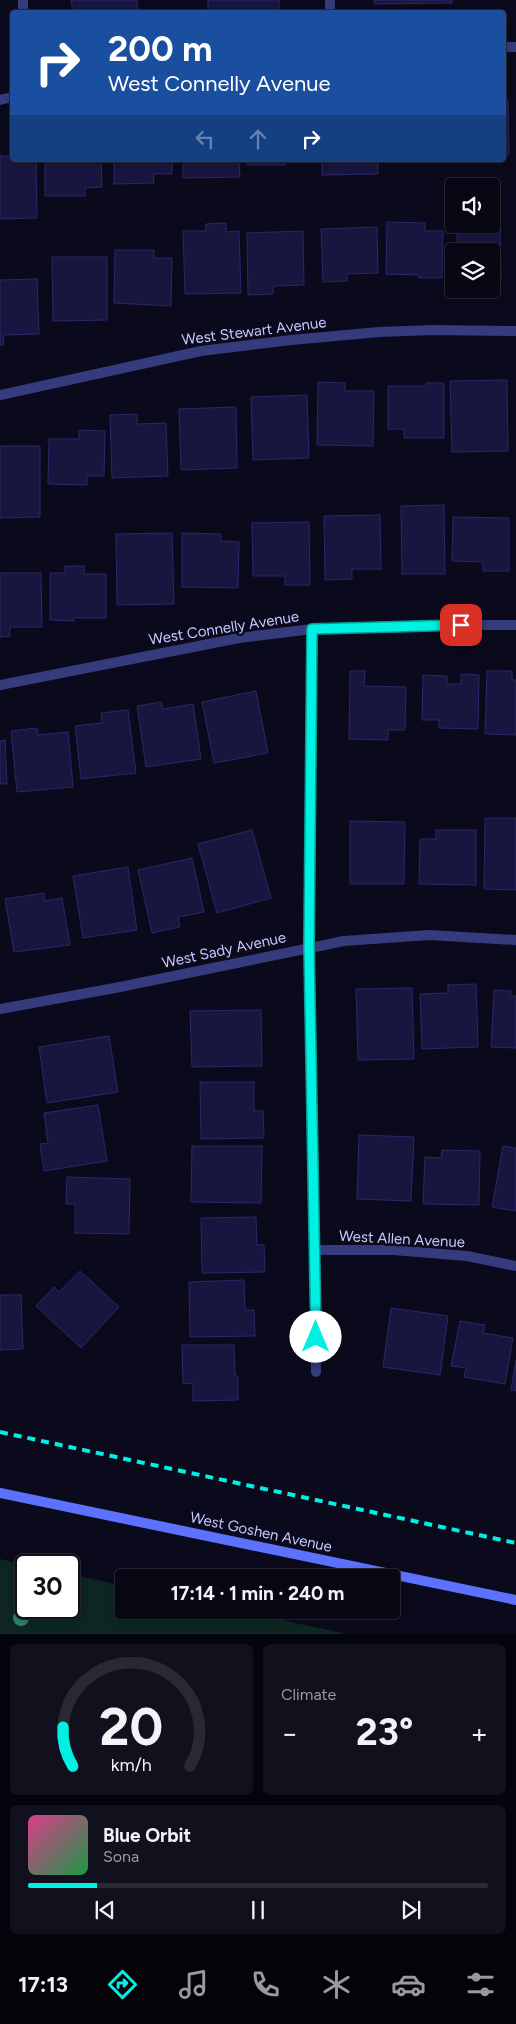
<!DOCTYPE html>
<meta charset="utf-8">
<style>
:root{--surface:#080815;--page:#11111e;--text:#f1f3f6;--muted:#989aa0;--line:#292934;--accent:#00f1e4}
body{margin:0;font-family:Figtree,sans-serif;background:var(--page);color:var(--text);height:100vh;display:flex;flex-direction:column;font-size:19px;white-space:nowrap}
*{box-sizing:border-box;margin:0}
p{font-size:16px;color:var(--muted)}
.icon{flex:none;width:28px;height:28px;fill:none;stroke:currentColor;stroke-width:2;stroke-linecap:round;stroke-linejoin:round}
.map{position:relative;height:1634px;overflow:hidden}
.panel{display:flex;flex-direction:column;gap:10px;padding:10px;background:#04040c;flex:1}
.panel>*{flex:none}
.top-card{position:absolute;left:10px;top:10px;width:496px;height:152px;border-radius:5px;box-shadow:0 2px 8px #0003,0 0 0 1px var(--line);background:#1a4fa0;color:#fff;overflow:hidden}
.buttons{position:absolute;left:445px;top:178px;display:grid;gap:10px}
.buttons a{display:grid;place-items:center;width:55px;height:55px;border-radius:5px;background:var(--surface);box-shadow:0 2px 8px #0003,0 0 0 1px var(--line);font-size:25px}
.speed{position:absolute;left:15px;top:1554px;display:flex;gap:10px;font-size:25px;font-weight:700;text-align:center}
.speed>*{display:grid;place-content:center;width:65px;height:65px;border-radius:50%;background:var(--surface);box-shadow:0 2px 8px #0003,0 0 0 1px var(--line);line-height:1}
.speed .limit{border:2px solid #111;border-radius:8px;background:#fff;color:#111}
.pin{position:absolute;display:grid;place-items:center;width:42px;height:42px;color:#fff;margin:-21px;border-radius:10px;box-shadow:0 2px 8px #0006}
.me{position:absolute;width:55px;margin:-28px;rotate:0deg;stroke-linejoin:round;filter:drop-shadow(0 0 4px #0008)}
.turn{display:flex;align-items:center;gap:18px;height:105px;padding:0 15px;font-size:22px}
.turn .icon{width:65px;height:65px;stroke-width:2.5}
.turn b{display:block;font-size:35px;line-height:42px}
.lanes{display:flex;align-items:center;height:48px;padding:0 15px;background:#0003;justify-content:center;gap:25px;direction:ltr}
.lanes .off{opacity:.35}
.big{font-size:38px;font-weight:700;line-height:1.1}
.panel .card{flex:1;display:flex;flex-direction:column;justify-content:center;gap:8px;min-width:0;padding:0 18px;border-radius:8px;background:var(--page)}
.panel .dial{align-items:center;gap:0}
.dial svg{height:130px;overflow:visible;fill:none;stroke:var(--line);stroke-width:7;stroke-linecap:round;text-anchor:middle}
.dial text{fill:var(--text);stroke:none}
.song{display:flex;align-items:center;gap:15px}
.cover{width:60px;height:60px;border-radius:8px;background:linear-gradient(135deg,hsl(330 70% 55%),hsl(140 70% 35%))}
.played{height:5px;border-radius:2px;background:linear-gradient(90deg,var(--accent) 15%,var(--line) 15%)}
.keys{display:flex;justify-content:space-around;direction:ltr}
.heat{display:flex;justify-content:space-between;align-items:center;font-size:28px;direction:ltr}
.panel .tiles{flex:1;display:grid;gap:10px;grid-template-columns:1fr 1fr}
.card:last-child{grid-column:span 2}
.trip{position:absolute;left:115px;top:1569px;width:285px;height:50px;border-radius:5px;background:var(--surface);box-shadow:0 2px 8px #0003,0 0 0 1px var(--line);font-weight:700;line-height:50px;text-align:center}
.menu{display:flex;height:80px;justify-content:space-around;align-items:center;background:#030308;color:var(--muted)}
.menu .icon{width:35px;height:35px}
.menu .on{color:var(--accent)}
.menu b{font-size:22px;color:var(--text)}
.map>svg:first-child{display:block}
.green{fill:#0d2622}
.building{fill:#18163e;stroke:#2a276b}
.lines{fill:none;stroke-linecap:round;stroke-linejoin:round}
.street{stroke:#343c7d;stroke-width:10}
.secondary{stroke:#5d71ff;stroke-width:10}
.rail{stroke:#00f1e4;stroke-width:4;stroke-dasharray:8 6;stroke-linecap:butt}
.tree{fill:#308168}
.route-casing{stroke:#009d94;stroke-width:12}
.route{stroke:#00f1e4;stroke-width:9}
.labels{text-anchor:middle;stroke-width:5;stroke-linejoin:round;paint-order:stroke}
.street-label{font-size:15px;fill:#c6c8ff;stroke:#0b0a1c}
</style>
<div class="map">
<svg width="516" height="1634" viewBox="0 0 516 1634">
<rect width="100%" height="100%" fill="#0b0a1c"/>
<!-- green -->
<polygon class="green" points="0,1559 26,1565 26,1608 69,1608 69,1574 124,1586 124,1610 235,1610 347,1634 0,1634"/>
<!-- building -->
<g class="building">
<polygon points="71,0 137,0 138,12 73,12"/>
<rect x="208" y="0" width="71" height="12"/>
<polygon points="374,0 452,0 452,3 374,4"/>
<polygon points="504,100 508,100 509,155 504,155"/>
<polygon points="0,156 12,156 12,160 36,160 37,218 0,219"/>
<polygon points="45,160 101,160 102,187 85,188 85,196 45,196"/>
<polygon points="114,160 172,160 172,174 153,174 154,183 114,184"/>
<polygon points="183,160 239,160 240,177 183,178"/>
<rect x="247" y="160" width="38" height="5"/>
<polygon points="322,160 378,160 378,174 322,175"/>
<polygon points="491,212 500,212 501,281 491,281 491,251 457,251 457,224 491,224"/>
<polygon points="387,222 425,223 425,231 443,231 442,278 419,278 419,275 386,274"/>
<polygon points="226,223 226,232 239,231 241,293 185,294 183,231 206,231 206,224"/>
<polygon points="377,227 378,273 347,274 347,281 323,282 321,229"/>
<polygon points="303,231 304,285 273,286 273,294 248,295 247,233"/>
<polygon points="115,250 154,250 154,258 172,258 171,306 114,303"/>
<polygon points="52,257 107,257 107,320 53,321"/>
<polygon points="37,279 39,334 3,335 4,345 0,345 0,280"/>
<polygon points="507,380 508,451 452,452 450,381"/>
<polygon points="318,382 345,383 345,391 374,391 373,446 317,445"/>
<polygon points="426,383 444,383 444,438 404,438 404,429 388,429 388,386 426,386"/>
<polygon points="307,395 309,458 253,460 251,397"/>
<polygon points="236,407 237,468 181,470 179,409"/>
<polygon points="137,414 137,424 166,423 168,476 112,478 110,415"/>
<polygon points="79,430 105,431 104,476 87,476 87,485 48,484 49,439 79,439"/>
<polygon points="0,446 40,446 40,517 0,518"/>
<polygon points="444,505 445,574 402,574 401,506"/>
<polygon points="380,515 381,569 352,569 352,579 325,580 324,516"/>
<polygon points="453,517 509,518 509,571 483,571 483,562 452,561"/>
<polygon points="309,522 310,585 285,585 285,576 253,576 252,523"/>
<polygon points="172,533 174,604 117,605 116,534"/>
<polygon points="182,533 221,534 221,541 239,542 238,588 182,587"/>
<polygon points="65,566 84,566 84,574 106,574 106,618 74,618 74,621 50,620 50,573 65,573"/>
<polygon points="0,573 41,573 42,627 10,627 10,636 0,637"/>
<polygon points="350,671 365,671 364,686 406,687 405,730 388,730 388,740 349,739"/>
<polygon points="487,671 512,671 512,680 516,680 516,735 485,734"/>
<polygon points="461,674 479,675 478,729 439,728 439,720 422,720 423,675 447,676 447,684 461,684"/>
<polygon points="256,691 268,753 214,763 202,702"/>
<polygon points="161,702 163,709 193,704 201,759 146,767 137,706"/>
<polygon points="128,710 136,773 81,779 75,726 102,723 101,713"/>
<polygon points="37,728 38,735 68,732 73,787 17,792 11,731"/>
<polygon points="5,740 7,784 0,784 0,741"/>
<polygon points="485,818 516,818 516,890 484,889"/>
<polygon points="350,821 405,822 404,884 350,884"/>
<polygon points="252,830 271,898 217,913 198,844"/>
<polygon points="436,830 476,830 476,885 419,884 420,839 436,839"/>
<polygon points="192,858 204,912 178,917 180,927 152,933 138,870"/>
<polygon points="128,867 137,930 83,938 73,876"/>
<polygon points="44,893 45,901 62,898 70,945 14,952 5,899"/>
<polygon points="476,984 478,1047 422,1049 420,994 448,993 448,985"/>
<polygon points="412,988 414,1059 358,1060 356,989"/>
<polygon points="494,990 511,991 510,996 516,996 516,1048 491,1047"/>
<polygon points="261,1010 262,1066 192,1067 190,1011"/>
<polygon points="109,1036 118,1092 47,1103 39,1047"/>
<polygon points="200,1082 254,1082 254,1111 263,1111 264,1138 201,1139"/>
<polygon points="98,1105 107,1161 44,1171 40,1144 48,1143 44,1113"/>
<polygon points="359,1135 414,1137 411,1201 357,1199"/>
<polygon points="192,1146 262,1146 261,1203 191,1202"/>
<polygon points="503,1146 516,1148 516,1211 492,1207"/>
<polygon points="442,1150 480,1151 479,1205 423,1204 425,1157 441,1158"/>
<polygon points="67,1177 130,1179 129,1234 75,1233 75,1204 66,1204"/>
<polygon points="256,1217 257,1245 264,1245 265,1272 202,1273 201,1218"/>
<polygon points="80,1271 119,1307 81,1348 36,1306 54,1287 59,1292"/>
<polygon points="244,1280 245,1310 254,1310 255,1336 190,1337 189,1282"/>
<polygon points="0,1295 21,1295 23,1349 0,1350"/>
<polygon points="391,1308 448,1316 440,1375 383,1367"/>
<polygon points="460,1321 485,1325 483,1333 513,1338 505,1384 464,1377 466,1368 451,1366"/>
<polygon points="182,1345 234,1345 235,1376 238,1376 238,1400 193,1401 193,1383 183,1384"/>
<polygon points="516,1360 516,1391 511,1390"/>
</g>
<g class="lines">
<!-- street -->
<g class="street">
<polyline points="23,0 23,12"/>
<polyline points="330,0 330,12"/>
<polyline points="504,47 516,47"/>
<polyline points="0,100 12,97"/>
<polyline points="0,395 201,351 291,340 379,332 433,330 516,331"/>
<polyline points="312,629 309,947 315,1250 316,1372"/>
<polyline points="0,685 239,638 312,629 442,625 516,625"/>
<polyline points="0,1009 120,987 344,941 429,935 516,940"/>
<polyline points="315,1250 393,1250 467,1256 516,1266"/>
</g>
<!-- secondary -->
<polyline class="secondary" points="0,1493 516,1600"/>
<!-- rail -->
<polyline class="rail" points="0,1432 516,1543"/>
</g>
<!-- trees -->
<circle class="tree" cx="21" cy="1618" r="8"/>
<g class="lines">
<defs>
<polyline id="route" points="316,1337 309,947 312,629 461,625"/>
</defs>
<!-- route casing -->
<use href="#route" class="route-casing"/>
<!-- route -->
<use href="#route" class="route"/>
</g>
<g class="labels">
<!-- street labels -->
<g class="street-label">
<text transform="translate(254 331) rotate(-7)" y="5">West Stewart Avenue</text>
<text transform="translate(224 628) rotate(-9)" y="5">West Connelly Avenue</text>
<text transform="translate(224 950) rotate(-12)" y="5">West Sady Avenue</text>
<text transform="translate(402 1239) rotate(3)" y="5">West Allen Avenue</text>
<text transform="translate(261 1532) rotate(12)" y="5">West Goshen Avenue</text>
</g>
</g>
</svg>
<div class="buttons">
<a><svg class="icon" aria-label="sound" viewBox="0 0 24 24"><path d="M4 9h4l5-4v14l-5-4H4zM17 9q2 3 0 6"/></svg></a>
<a><svg class="icon" aria-label="layers" viewBox="0 0 24 24"><path d="M12 4l9 5-9 5-9-5zM3 14l9 5 9-5"/></svg></a>
</div>
<div class="speed"><div class="limit">30</div></div>
<div class="pin" style="left:461px;top:625px;background:#d93025"><svg class="icon" aria-label="arrive" viewBox="0 0 24 24"><path d="M6 21V4h12l-3 4 3 4H6"/></svg></div>
<svg class="me" style="left:316px;top:1337px" viewBox="-20 -20 40 40"><circle r="19" fill="#fff"/><path d="M0-13L10 11 0 6-10 11z" fill="#00f1e4"/></svg>
<div class="trip">17:14 · 1 min · 240 m</div>
<div class="top-card">
<div class="turn"><svg class="icon" aria-label="right" viewBox="0 0 24 24"><path d="M7 20v-9h11M14 6l5 5-5 5"/></svg><div><b>200 m</b>West Connelly Avenue</div></div>
<div class="lanes"><svg class="icon off" aria-label="left" viewBox="0 0 24 24"><path d="M17 20v-9H6M10 6l-5 5 5 5"/></svg><svg class="icon off" aria-label="ahead" viewBox="0 0 24 24"><path d="M12 20V5M6 11l6-6 6 6"/></svg><svg class="icon" aria-label="right" viewBox="0 0 24 24"><path d="M7 20v-9h11M14 6l5 5-5 5"/></svg></div>
</div>
</div>
<section class="panel">
<div class="tiles">
<div class="card dial"><svg viewBox="0 0 100 80">
<path d="M14 69A42 42 0 1 1 86 69"/>
<path d="M14 69A42 42 0 0 1 8 45" stroke="#00f1e4"/>
<text x="50" y="56" font-size="32" font-weight="700">20</text>
<text x="50" y="72" font-size="11">km/h</text>
</svg></div>
<div class="card"><p>Climate</p>
<div class="heat"><a>−</a><b class="big">23°</b><a>+</a></div>
</div>
<div class="card">
<div class="song"><i class="cover"></i><div><b>Blue Orbit</b><p>Sona</p></div></div>
<div class="played"></div>
<div class="keys"><svg class="icon" aria-label="previous" viewBox="0 0 24 24"><path d="M18 5L8 12l10 7zM5 5v14"/></svg><svg class="icon" aria-label="pause" viewBox="0 0 24 24"><path d="M8 5v14M16 5v14"/></svg><svg class="icon" aria-label="next" viewBox="0 0 24 24"><path d="M6 5l10 7-10 7zM19 5v14"/></svg></div>
</div>
</div>
</section>
<nav class="menu">
<b>17:13</b>
<svg class="icon on" aria-label="directions" viewBox="0 0 24 24"><path d="M12 3l9 9-9 9-9-9zM9 14v-3h6M13 9l2 2-2 2"/></svg>
<svg class="icon" aria-label="music" viewBox="0 0 24 24"><path d="M9 18V5l10-2v13"/><circle cx="6" cy="18" r="3"/><circle cx="16" cy="16" r="3"/></svg>
<svg class="icon" aria-label="phone" viewBox="0 0 24 24"><path d="M5 4h4l2 5-3 2q2 4 5 5l2-3 5 2v4C11 20 4 13 5 4z"/></svg>
<svg class="icon" aria-label="climate" viewBox="0 0 24 24"><path d="M12 3v18M4 7l16 10M4 17L20 7"/></svg>
<svg class="icon" aria-label="car" viewBox="0 0 24 24"><path d="M5 17H2v-5l4-1 3-4h7l3 4 3 1v5h-3M9 17h6M6 11h13"/><circle cx="7" cy="17" r="2"/><circle cx="17" cy="17" r="2"/></svg>
<svg class="icon" aria-label="filters" viewBox="0 0 24 24"><path d="M4 7h16M4 17h16"/><circle cx="9" cy="7" r="2"/><circle cx="15" cy="17" r="2"/></svg>
</nav>
